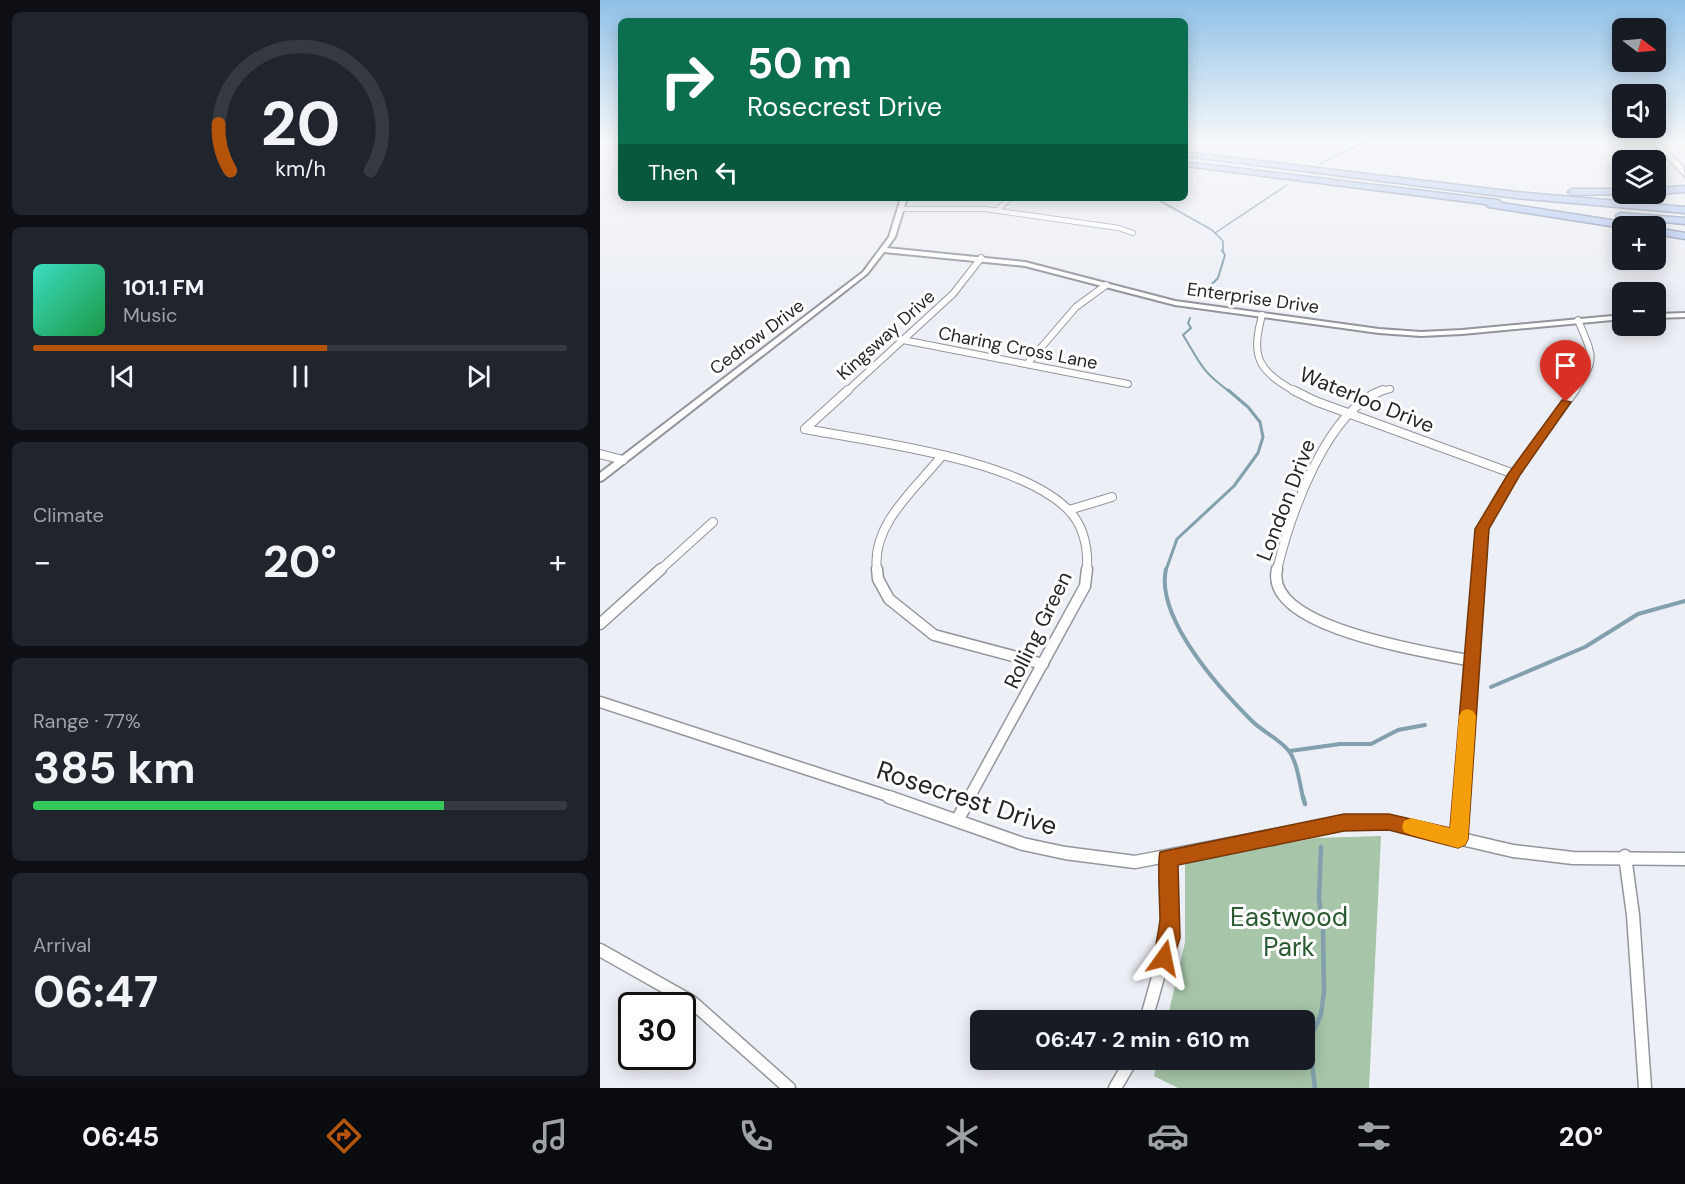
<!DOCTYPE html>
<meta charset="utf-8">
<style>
:root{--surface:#171b24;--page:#20242c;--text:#f1f3f6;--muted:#9ea1a6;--line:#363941;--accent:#b45309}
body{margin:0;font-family:"DM Sans",sans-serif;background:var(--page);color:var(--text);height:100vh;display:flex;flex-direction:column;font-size:22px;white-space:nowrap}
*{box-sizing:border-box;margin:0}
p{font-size:20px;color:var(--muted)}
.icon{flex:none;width:33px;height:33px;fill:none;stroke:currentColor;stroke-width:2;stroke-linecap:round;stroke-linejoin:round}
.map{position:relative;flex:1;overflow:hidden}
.panel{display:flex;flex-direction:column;gap:12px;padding:12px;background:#0d0f14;width:600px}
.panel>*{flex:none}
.guide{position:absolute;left:18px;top:18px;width:570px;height:183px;border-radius:9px;box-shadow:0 3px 15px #0003;background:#0b6e4f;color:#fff;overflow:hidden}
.needle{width:39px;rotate:106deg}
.buttons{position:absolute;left:1012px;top:18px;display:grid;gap:12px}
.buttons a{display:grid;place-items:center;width:54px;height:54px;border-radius:9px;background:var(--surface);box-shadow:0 3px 15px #0003;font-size:30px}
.speed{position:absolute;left:18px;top:992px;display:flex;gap:12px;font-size:30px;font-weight:700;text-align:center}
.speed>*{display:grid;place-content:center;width:78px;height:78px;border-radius:50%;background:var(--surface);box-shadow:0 3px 15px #0003;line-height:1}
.speed .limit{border:3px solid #111;border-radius:9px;background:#fff;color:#111}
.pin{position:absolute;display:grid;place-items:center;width:51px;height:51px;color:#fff;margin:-62px -26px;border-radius:50% 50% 50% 0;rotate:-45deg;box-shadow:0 0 6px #0007}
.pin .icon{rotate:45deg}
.me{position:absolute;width:66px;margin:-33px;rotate:12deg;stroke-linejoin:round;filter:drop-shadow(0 0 4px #0008)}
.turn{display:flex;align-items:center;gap:21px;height:126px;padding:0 30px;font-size:27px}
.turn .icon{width:78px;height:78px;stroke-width:2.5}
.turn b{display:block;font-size:42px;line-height:51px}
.then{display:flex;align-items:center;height:57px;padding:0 30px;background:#0003;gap:12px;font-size:22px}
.big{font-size:45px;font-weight:700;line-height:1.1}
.panel .card{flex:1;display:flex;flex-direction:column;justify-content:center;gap:9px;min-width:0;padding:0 21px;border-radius:9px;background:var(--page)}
.panel .dial{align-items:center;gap:0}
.dial svg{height:156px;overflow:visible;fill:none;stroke:var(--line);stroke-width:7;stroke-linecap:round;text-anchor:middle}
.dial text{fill:var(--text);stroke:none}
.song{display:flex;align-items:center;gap:18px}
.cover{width:72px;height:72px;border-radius:9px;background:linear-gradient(135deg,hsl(170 70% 55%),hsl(140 70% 35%))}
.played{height:6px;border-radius:3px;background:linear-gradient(90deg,var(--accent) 55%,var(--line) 55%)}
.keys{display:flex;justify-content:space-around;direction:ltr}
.heat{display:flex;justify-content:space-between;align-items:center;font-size:33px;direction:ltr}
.charge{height:9px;border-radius:4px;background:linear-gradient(90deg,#34c759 77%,var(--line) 0)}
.trip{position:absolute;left:370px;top:1010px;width:345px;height:60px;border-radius:9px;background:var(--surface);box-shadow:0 3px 15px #0003;font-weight:700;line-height:60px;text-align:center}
.dock{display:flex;height:96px;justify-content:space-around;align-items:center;background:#090b0e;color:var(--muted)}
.dock .icon{width:42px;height:42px}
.dock .current{color:var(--accent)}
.dock b{font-size:27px;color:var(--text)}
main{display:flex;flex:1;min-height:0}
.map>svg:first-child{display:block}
.green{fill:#a6c5a9}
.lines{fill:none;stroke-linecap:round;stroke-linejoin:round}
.stream-far4{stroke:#82a0ae;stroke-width:1.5}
.stream-far3{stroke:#82a0ae;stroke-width:2}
.stream-far2{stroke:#82a0ae;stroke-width:3}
.stream-far1{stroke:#82a0ae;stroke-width:4}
.stream{stroke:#82a0ae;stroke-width:4.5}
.minor-far4-casing{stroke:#92959b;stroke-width:6}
.minor-far3-casing{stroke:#92959b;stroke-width:8}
.minor-far2-casing{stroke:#92959b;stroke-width:10}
.minor-far1-casing{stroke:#92959b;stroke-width:13}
.minor-casing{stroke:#92959b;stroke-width:15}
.tertiary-casing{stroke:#92959b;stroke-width:4}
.secondary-casing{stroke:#92959b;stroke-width:3}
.motorway-casing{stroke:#828eab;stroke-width:3}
.minor-far4{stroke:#fff;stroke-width:4.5}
.minor-far3{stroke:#fff;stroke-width:6}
.minor-far2{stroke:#fff;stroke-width:8}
.minor-far1{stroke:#fff;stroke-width:10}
.minor{stroke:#fff;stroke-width:12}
.tertiary{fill:#fff;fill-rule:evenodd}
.secondary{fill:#fff;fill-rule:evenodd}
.motorway{fill:#b4c7f2;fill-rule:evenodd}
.route{fill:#b45309;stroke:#753606;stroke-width:1.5}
.slow{fill:#f59e0b}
.labels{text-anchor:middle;stroke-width:6;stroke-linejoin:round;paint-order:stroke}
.far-street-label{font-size:18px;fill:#242527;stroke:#fff}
.street-label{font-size:21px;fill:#242527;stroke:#fff}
.near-street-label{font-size:26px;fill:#242527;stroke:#fff}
.near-park-label{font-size:26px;fill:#2b5931;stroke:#fff}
</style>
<main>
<section class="panel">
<div class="card dial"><svg viewBox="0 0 100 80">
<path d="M14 69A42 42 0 1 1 86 69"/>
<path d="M14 69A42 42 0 0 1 8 45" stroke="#b45309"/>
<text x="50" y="56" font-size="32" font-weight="700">20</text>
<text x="50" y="72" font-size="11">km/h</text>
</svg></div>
<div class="card">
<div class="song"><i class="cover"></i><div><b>101.1 FM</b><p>Music</p></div></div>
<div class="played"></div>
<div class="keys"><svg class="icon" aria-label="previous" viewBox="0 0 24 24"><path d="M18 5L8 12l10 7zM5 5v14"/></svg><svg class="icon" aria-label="pause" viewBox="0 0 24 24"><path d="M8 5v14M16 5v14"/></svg><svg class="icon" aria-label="next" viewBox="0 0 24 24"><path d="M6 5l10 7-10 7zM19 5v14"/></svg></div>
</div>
<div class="card"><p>Climate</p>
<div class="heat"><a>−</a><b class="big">20°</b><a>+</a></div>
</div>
<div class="card"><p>Range · 77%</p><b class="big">385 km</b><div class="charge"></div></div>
<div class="card"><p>Arrival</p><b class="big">06:47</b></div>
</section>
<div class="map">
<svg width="1085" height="1088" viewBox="0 0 1085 1088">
<rect width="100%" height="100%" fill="#eceff5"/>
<!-- green -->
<polygon class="green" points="781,836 769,1088 578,1088 554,1076 558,1059 705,1059 705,1020 567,1020 585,942 585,863 716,838"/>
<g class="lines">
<!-- stream-far4 -->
<g class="stream-far4">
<polyline points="720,164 766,141"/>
<polyline points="555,198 612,230 623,241 623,252"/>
<polyline points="615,233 687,185"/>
</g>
<!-- stream-far3 -->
<g class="stream-far3">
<polyline points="602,294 618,278 625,255 622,250"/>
<path d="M590 318 588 323 591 328 583 335C601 364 600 370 630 392"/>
</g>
<!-- stream-far2 -->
<polyline class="stream-far2" points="566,570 577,539 634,486 658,453 663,437 660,422 648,407 628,390"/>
<!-- stream-far1 -->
<g class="stream-far1">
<path d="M566 569C555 618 620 689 652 721 663 732 678 738 688 750 697 760 700 785 703 798"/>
<polyline points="891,687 985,647 1038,614 1085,601"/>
<polyline points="690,751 740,744 771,744 798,730 825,725"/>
</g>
<!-- stream -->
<g class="stream">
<polyline points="703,797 705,804"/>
<polyline points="715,1088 711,1055 713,1033 721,1014 724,992 723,927 719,899 721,847"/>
</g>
<defs>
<g id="minor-far4">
<polyline points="1041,141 1056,143"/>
<polyline points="300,209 385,209 519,228 533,233"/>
<polyline points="397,210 410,198"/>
</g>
<g id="minor-far3">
<path d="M662 315C651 357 657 370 696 392"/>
<polyline points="303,340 528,384"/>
<polyline points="427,364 476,307 506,285"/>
<polyline points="246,392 353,294 381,258"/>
<polyline points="778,392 790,389"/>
<path d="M974 392C998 358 993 357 978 320"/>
</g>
<g id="minor-far2">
<polyline points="693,390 715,401 914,474"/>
<path d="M205 429C273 442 427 460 472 514 485 530 488 551 487 570"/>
<polyline points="205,429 248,390"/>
<polyline points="0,454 23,460"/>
<polyline points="469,510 512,497"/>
<polyline points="60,570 113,522"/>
<path d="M277 570C271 525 315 489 341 457"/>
<path d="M677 570C690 516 726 410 783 390"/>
<polyline points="879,570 882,529 914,474 975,390"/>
</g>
<g id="minor-far1">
<polyline points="277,569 278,579 289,599 334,635 443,664"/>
<path d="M677 569C663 629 831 652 872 661"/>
<polyline points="0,624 61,569"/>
<polyline points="0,702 294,798"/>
<polyline points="369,798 485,586 487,569"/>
<polyline points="861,798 879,569"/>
</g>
<g id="minor">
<polyline points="289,797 423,844 465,853 535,862 744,822 789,822 913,851 973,858 1085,859"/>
<polyline points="358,819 370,797"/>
<polyline points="858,839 861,797"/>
<polyline points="1025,856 1033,915 1045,1088"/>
<polyline points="0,950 92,1002 189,1088"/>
<polyline points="546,1020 569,938 570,884 567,858"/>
<polyline points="515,1088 532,1059"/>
</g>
<g id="tertiary">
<polygon points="301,198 307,198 295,237 287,248 425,262 575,301 779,329 821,332 862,330 1023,315 1023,319 862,334 821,336 779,333 575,305 425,266 284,252 267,274 3,480 0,481 0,473 263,272 289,237"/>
<polygon points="1085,313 1085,317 1056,318 1056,314"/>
</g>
<polygon id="secondary" points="1051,141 1058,141 1083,166 1085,177"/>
<g id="motorway">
<polygon points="585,152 916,192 1085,207 1085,213 916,198 585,156"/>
<polygon points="585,162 898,200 902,203 1030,223 1035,226 1023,228 889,207 885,204 585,166"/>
<polygon points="1085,186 1085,192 1056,194 1056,188"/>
<polygon points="1023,189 1023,194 1026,194 972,195 968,192 972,189"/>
<polygon points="1020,213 1085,218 1085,224 1017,218 1016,216"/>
<polygon points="1056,228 1085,233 1085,239 1056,234"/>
</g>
</defs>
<!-- minor-far4 casing -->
<use href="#minor-far4" class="minor-far4-casing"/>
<!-- minor-far3 casing -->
<use href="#minor-far3" class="minor-far3-casing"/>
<!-- minor-far2 casing -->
<use href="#minor-far2" class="minor-far2-casing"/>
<!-- minor-far1 casing -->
<use href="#minor-far1" class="minor-far1-casing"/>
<!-- minor casing -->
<use href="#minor" class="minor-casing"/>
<!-- tertiary casing -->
<use href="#tertiary" class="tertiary-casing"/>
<!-- secondary casing -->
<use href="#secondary" class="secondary-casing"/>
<!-- motorway casing -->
<use href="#motorway" class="motorway-casing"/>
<!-- minor-far4 -->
<use href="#minor-far4" class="minor-far4"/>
<!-- minor-far3 -->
<use href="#minor-far3" class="minor-far3"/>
<!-- minor-far2 -->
<use href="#minor-far2" class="minor-far2"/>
<!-- minor-far1 -->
<use href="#minor-far1" class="minor-far1"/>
<!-- minor -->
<use href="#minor" class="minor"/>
<!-- tertiary -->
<use href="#tertiary" class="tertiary"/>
<!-- secondary -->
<use href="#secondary" class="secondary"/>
<!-- motorway -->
<use href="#motorway" class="motorway"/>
</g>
<!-- sky -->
<linearGradient id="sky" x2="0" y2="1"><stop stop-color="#8fc1e8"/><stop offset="0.48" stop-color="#f6f8fa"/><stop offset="1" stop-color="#f6f8fa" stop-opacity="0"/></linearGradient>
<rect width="1085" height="294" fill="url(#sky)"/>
<!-- route -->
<path class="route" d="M962 400 971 402 920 475 889 529 868 839 865 845 858 848 789 830 744 831 578 865 580 938 571 966 564 969 556 966C552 955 559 933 560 919 560 905 557 860 560 852L744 814H789L850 828 875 529 908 474Z"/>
<!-- slow -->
<polygon class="slow" points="867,709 873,711 876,716 868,839 865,845 858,848 811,835 804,832 802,827 804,821 811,818 850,828 859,716 862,711"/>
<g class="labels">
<!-- far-street labels -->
<g class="far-street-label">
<text transform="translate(653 298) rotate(8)" y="6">Enterprise Drive</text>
<text transform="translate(286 335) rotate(-42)" y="6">Kingsway Drive</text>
<text transform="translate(157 337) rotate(-37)" y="6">Cedrow Drive</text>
<text transform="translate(418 348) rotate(11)" y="6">Charing Cross Lane</text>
</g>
<!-- street labels -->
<g class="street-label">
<text transform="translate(767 400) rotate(22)" y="7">Waterloo Drive</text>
<text transform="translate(686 500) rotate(-69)" y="7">London Drive</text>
<text transform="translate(438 630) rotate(-64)" y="7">Rolling Green</text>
</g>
<!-- near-street labels -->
<g class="near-street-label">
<text transform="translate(367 798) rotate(18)" y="9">Rosecrest Drive</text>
</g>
<!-- near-park labels -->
<g class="near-park-label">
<text x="689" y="926">Eastwood<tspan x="689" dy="30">Park</tspan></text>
</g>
</g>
</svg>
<div class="buttons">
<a><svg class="needle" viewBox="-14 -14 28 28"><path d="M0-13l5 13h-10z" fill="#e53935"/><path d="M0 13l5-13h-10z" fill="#9ea1a6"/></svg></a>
<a><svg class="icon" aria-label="sound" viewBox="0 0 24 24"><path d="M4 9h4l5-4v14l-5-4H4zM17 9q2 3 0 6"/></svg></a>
<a><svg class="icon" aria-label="layers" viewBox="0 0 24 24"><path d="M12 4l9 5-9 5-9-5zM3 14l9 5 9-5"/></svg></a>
<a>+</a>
<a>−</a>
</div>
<div class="speed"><div class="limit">30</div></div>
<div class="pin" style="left:966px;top:402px;background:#d93025"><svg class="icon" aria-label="arrive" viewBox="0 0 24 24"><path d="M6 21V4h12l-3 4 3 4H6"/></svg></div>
<svg class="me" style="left:564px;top:958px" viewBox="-20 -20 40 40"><path d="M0-17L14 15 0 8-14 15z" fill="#b45309" stroke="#fff" stroke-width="4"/></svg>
<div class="trip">06:47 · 2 min · 610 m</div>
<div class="guide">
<div class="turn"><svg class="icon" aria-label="right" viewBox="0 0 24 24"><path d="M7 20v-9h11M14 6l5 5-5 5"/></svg><div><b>50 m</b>Rosecrest Drive</div></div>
<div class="then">Then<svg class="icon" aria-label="left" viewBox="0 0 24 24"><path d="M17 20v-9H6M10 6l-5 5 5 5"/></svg></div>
</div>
</div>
</main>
<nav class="dock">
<b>06:45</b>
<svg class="icon current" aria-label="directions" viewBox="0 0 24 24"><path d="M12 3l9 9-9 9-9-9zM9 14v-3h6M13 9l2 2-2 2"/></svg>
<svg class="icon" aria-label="music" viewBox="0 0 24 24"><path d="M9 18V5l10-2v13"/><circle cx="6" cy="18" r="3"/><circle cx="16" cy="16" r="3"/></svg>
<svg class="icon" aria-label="phone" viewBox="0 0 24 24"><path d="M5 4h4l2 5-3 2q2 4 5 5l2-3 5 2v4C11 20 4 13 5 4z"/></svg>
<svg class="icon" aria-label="climate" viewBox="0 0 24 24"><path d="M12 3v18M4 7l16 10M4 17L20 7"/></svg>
<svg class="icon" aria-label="car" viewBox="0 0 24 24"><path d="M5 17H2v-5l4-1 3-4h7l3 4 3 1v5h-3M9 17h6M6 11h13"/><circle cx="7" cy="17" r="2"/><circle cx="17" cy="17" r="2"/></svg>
<svg class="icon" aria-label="filters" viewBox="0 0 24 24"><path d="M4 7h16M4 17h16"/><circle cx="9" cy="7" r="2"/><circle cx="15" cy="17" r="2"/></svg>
<b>20°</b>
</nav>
